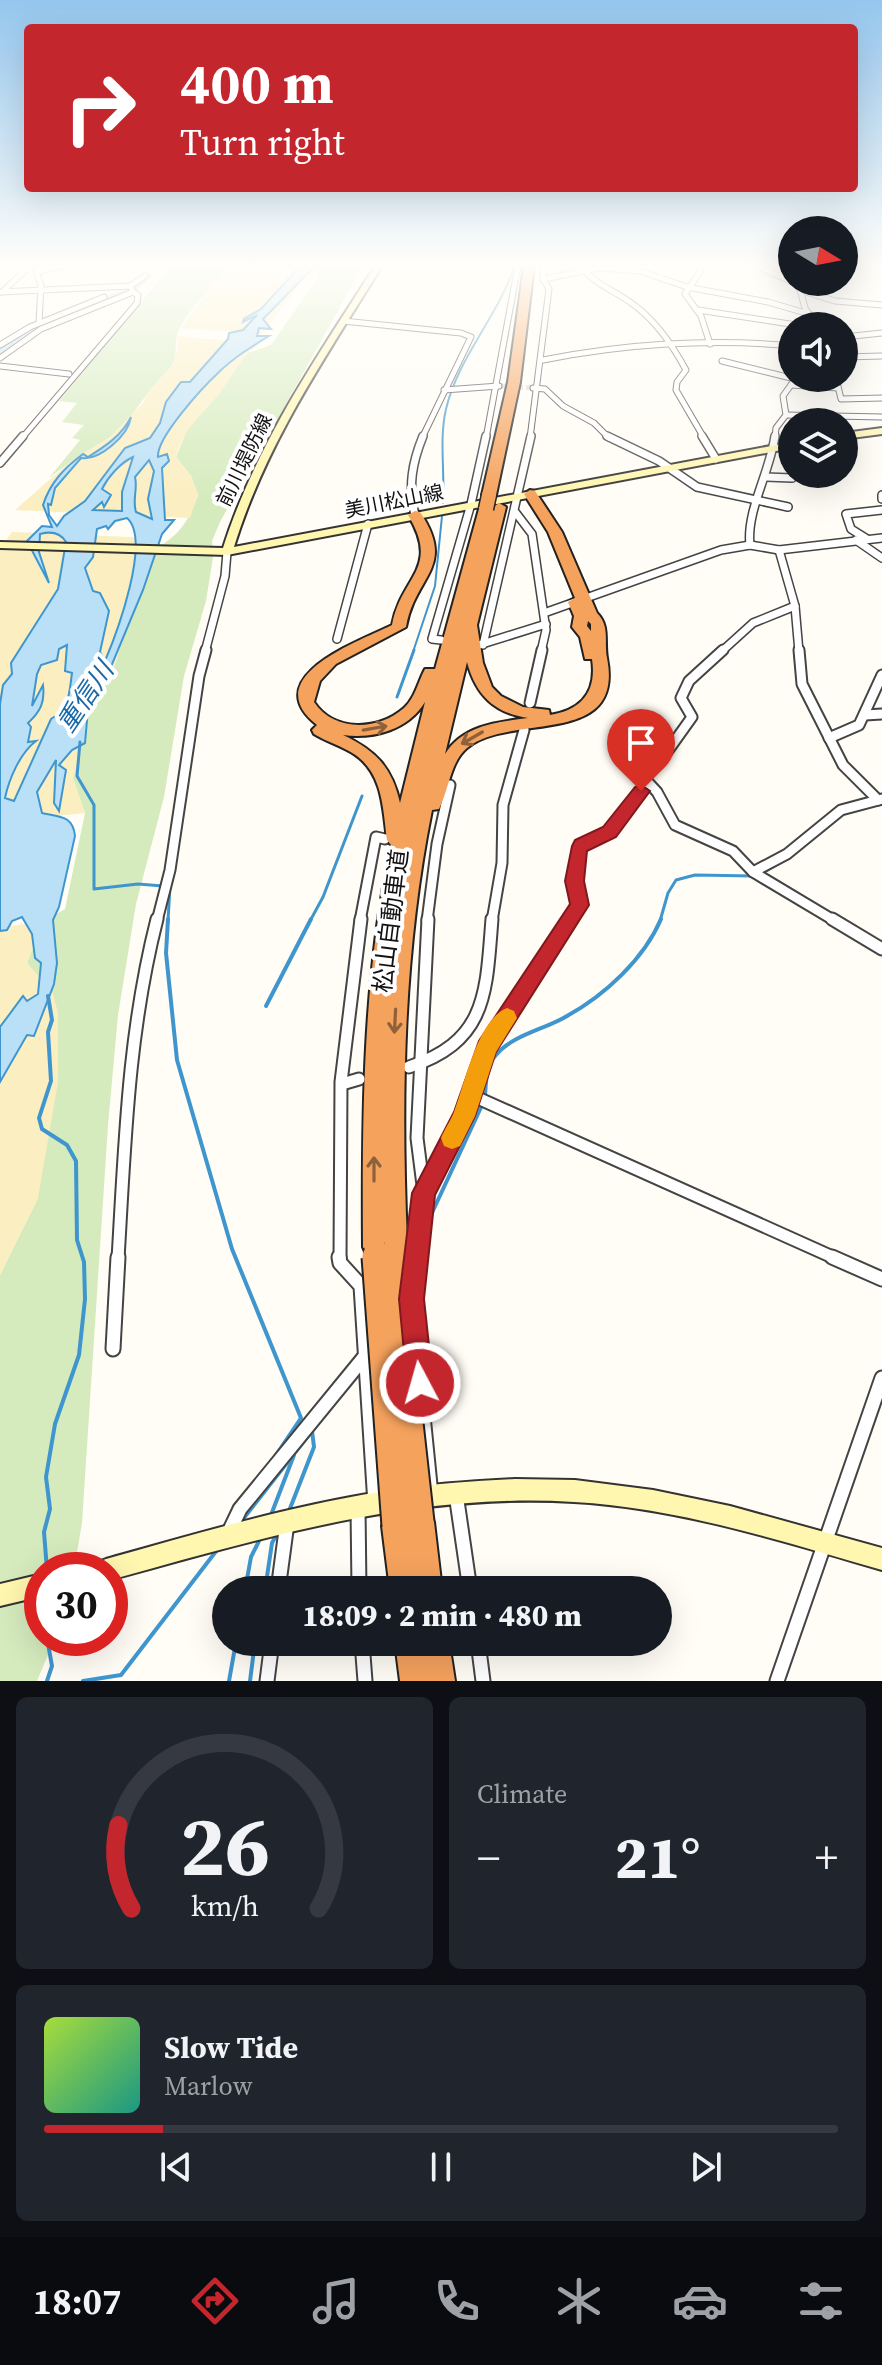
<!DOCTYPE html>
<meta charset="utf-8">
<style>
:root{--surface:#171b24;--page:#20242c;--text:#f1f3f6;--muted:#9ea1a6;--line:#363941;--accent:#c4262e}
body{margin:0;font-family:"Source Serif 4","Noto Sans JP",serif;background:var(--page);color:var(--text);height:100vh;display:flex;flex-direction:column;font-size:30px;white-space:nowrap}
*{box-sizing:border-box;margin:0}
p{font-size:26px;color:var(--muted)}
.icon{flex:none;width:44px;height:44px;fill:none;stroke:currentColor;stroke-width:2;stroke-linecap:round;stroke-linejoin:round}
.map{position:relative;height:1681px;overflow:hidden}
.details{display:flex;flex-direction:column;gap:16px;padding:16px;background:#0d0f14;flex:1}
.details>*{flex:none}
.banner{position:absolute;left:24px;top:24px;width:834px;height:168px;border-radius:8px;box-shadow:0 8px 32px #0002;background:#c4262e;color:#fff;overflow:hidden}
.needle{width:52px;rotate:100deg}
.fabs{position:absolute;left:778px;top:216px;display:grid;gap:16px}
.fabs a{display:grid;place-items:center;width:80px;height:80px;border-radius:50%;background:var(--surface);box-shadow:0 8px 32px #0002;font-size:40px}
.speed{position:absolute;left:24px;top:1552px;display:flex;gap:16px;font-size:40px;font-weight:700;text-align:center}
.speed>*{display:grid;place-content:center;width:104px;height:104px;border-radius:50%;background:var(--surface);box-shadow:0 8px 32px #0002;line-height:1}
.speed .limit{border:12px solid #d22;background:#fff;color:#111}
.pin{position:absolute;display:grid;place-items:center;width:68px;height:68px;color:#fff;margin:-82px -34px;border-radius:50% 50% 50% 0;rotate:-45deg;box-shadow:0 0 8px #0007}
.pin .icon{rotate:45deg}
.me{position:absolute;width:88px;margin:-44px;rotate:354deg;stroke-linejoin:round;filter:drop-shadow(0 0 6px #0008)}
.turn{display:flex;align-items:center;gap:28px;height:168px;padding:0 24px;font-size:36px}
.turn .icon{width:104px;height:104px;stroke-width:2.5}
.turn b{display:block;font-size:56px;line-height:68px}
.big{font-size:60px;font-weight:800;line-height:1.1}
.details .widget{flex:1;display:flex;flex-direction:column;justify-content:center;gap:12px;min-width:0;padding:0 28px;border-radius:12px;background:var(--page)}
.details .dial{align-items:center;gap:0}
.dial svg{height:208px;overflow:visible;fill:none;stroke:var(--line);stroke-width:7;stroke-linecap:round;text-anchor:middle}
.dial text{fill:var(--text);stroke:none}
.song{display:flex;align-items:center;gap:24px}
.cover{width:96px;height:96px;border-radius:12px;background:linear-gradient(135deg,hsl(80 70% 55%),hsl(170 70% 35%))}
.played{height:8px;border-radius:4px;background:linear-gradient(90deg,var(--accent) 15%,var(--line) 15%)}
.keys{display:flex;justify-content:space-around;direction:ltr}
.heat{display:flex;justify-content:space-between;align-items:center;font-size:44px;direction:ltr}
.details .tiles{flex:1;display:grid;gap:16px;grid-template-columns:1fr 1fr}
.widget:last-child{grid-column:span 2}
.trip{position:absolute;left:212px;top:1576px;width:460px;height:80px;border-radius:40px;background:var(--surface);box-shadow:0 8px 32px #0002;font-weight:800;line-height:80px;text-align:center}
.menu{display:flex;height:128px;justify-content:space-around;align-items:center;background:#090b0e;color:var(--muted)}
.menu .icon{width:56px;height:56px}
.menu .selected{color:var(--accent)}
.menu b{font-size:36px;color:var(--text)}
.map>svg:first-child{display:block}
.green{fill:#d5ebbd}
.sand{fill:#fbeec1}
.water{fill:#b9e0f7;stroke:#3f96cf;stroke-width:2;fill-rule:evenodd}
.lines{fill:none;stroke-linecap:round;stroke-linejoin:round}
.stream-far2{stroke:#3f96cf;stroke-width:2}
.stream-far1{stroke:#3f96cf;stroke-width:3}
.stream{stroke:#3f96cf;stroke-width:4}
.river{fill:#b9e0f7;fill-rule:evenodd}
.street-tunnel{stroke:#dbdad3;stroke-width:5;stroke-dasharray:5 3;stroke-linecap:butt}
.street-far4-casing{stroke:#444;stroke-width:7}
.street-far3-casing{stroke:#444;stroke-width:10}
.street-far2-casing{stroke:#444;stroke-width:13}
.street-far1-casing{stroke:#444;stroke-width:15}
.street-casing{stroke:#444;stroke-width:17}
.secondary-casing{stroke:#333;stroke-width:4}
.highway-casing{stroke:#222;stroke-width:4}
.street-far4{stroke:#fff;stroke-width:5}
.street-far3{stroke:#fff;stroke-width:7}
.street-far2{stroke:#fff;stroke-width:9}
.street-far1{stroke:#fff;stroke-width:11}
.street{stroke:#fff;stroke-width:13}
.secondary{fill:#fff6b0;fill-rule:evenodd}
.highway{fill:#f5a25d;fill-rule:evenodd}
.highway-bridge-far2-casing{stroke:#222;stroke-width:17;stroke-linecap:butt}
.highway-bridge-far1-casing{stroke:#222;stroke-width:25;stroke-linecap:butt}
.highway-bridge-casing{stroke:#222;stroke-width:31;stroke-linecap:butt}
.highway-bridge-far2{stroke:#f5a25d;stroke-width:14}
.highway-bridge-far1{stroke:#f5a25d;stroke-width:21}
.highway-bridge{stroke:#f5a25d;stroke-width:27}
.oneway{stroke:#8e613b}
.route{fill:#c4262e;stroke:#7f191e;stroke-width:2}
.slow{fill:#f59e0b}
.labels{text-anchor:middle;stroke-width:8;stroke-linejoin:round;paint-order:stroke}
.far-street-label{font-size:20px;fill:#111;stroke:#fff}
.street-label{font-size:24px;fill:#111;stroke:#fff}
.water-label{font-size:26px;font-style:italic;fill:#1768a6;stroke:#fff}
</style>
<div class="map">
<svg width="882" height="1681" viewBox="0 0 882 1681">
<rect width="100%" height="100%" fill="#fffdf5"/>
<!-- green -->
<g class="green">
<path d="M171 266H232C214 284 189 308 178 332 173 343 179 356 171 367 164 375 156 382 150 390 138 406 127 424 110 437 91 452 68 462 49 478L80 440 72 438 84 425 62 422 77 403 59 401Z"/>
<path d="M322 266H363L220 522 212 541 213 557 206 601 184 676 164 797 136 904 118 1015 108 1125 82 1523 74 1570H42V1638H55L37 1681H0V1275L38 1198 53 994 27 963 43 922 65 909 85 813 73 779 89 710 111 676 117 658 145 555C176 538 186 528 198 495L191 476 176 457 188 427 217 396 244 357 248 353 271 345 320 275 316 273Z"/>
</g>
<!-- sand -->
<g class="sand">
<polygon points="232,266 322,266 310,282 303,281 262,334 181,328 214,283"/>
<path d="M176 336 260 344C240 356 233 376 219 394 202 416 183 428 176 457L191 476 198 494 190 518 15 510 72 460 110 437 144 402 146 394 173 365 178 348Z"/>
<polygon points="12,532 153,538 111,676 89,710 73,779 85,813 0,822 0,549"/>
<polygon points="43,922 27,963 53,994 58,1013 58,1082 38,1198 0,1275 0,927"/>
</g>
<!-- water -->
<path class="water" d="M300 266H315L263 319 271 329 259 328 257 336H269C251 347 233 358 218 373 203 387 156 438 158 457L167 454 169 461 162 468 165 520H174L162 534 143 590 108 674 95 686 89 698 85 743 72 750 59 765 66 770 59 811 54 803 56 760 37 792 42 813C61 817 73 816 75 836L59 907 53 920 57 963 54 984 34 1036 27 1035 0 1082V1027L23 996 27 1001 38 994 41 963 35 958 32 934 22 917 12 921 7 930 0 931V704L3 685 12 674 11 663 58 589 66 542C60 532 51 531 40 534L39 552 49 583 27 541 42 526 52 527 43 505C50 483 64 468 83 454L88 457C106 446 122 435 131 417 128 436 99 461 81 458L55 488 51 505 48 504 49 515 57 526 64 516 85 501 125 448 150 438 160 423 166 402 181 382H190L228 339 229 333 243 330 257 315 243 322 244 319 261 309ZM133 457 122 492V511L93 510 102 502 104 507 111 495 102 489C108 477 120 463 133 457ZM149 460 154 471 148 499 152 519 136 512C132 499 138 490 135 477ZM127 518C152 540 116 635 105 661L100 652 109 611 100 593 93 591 85 568 93 557 97 529 106 526 108 529 115 521ZM67 645 65 671 72 673C69 694 70 708 51 719L14 801 5 798C9 779 20 753 36 741L28 742 31 727 28 723C41 711 45 702 43 685L32 706 37 674 41 665 57 660 59 649Z"/>
<g class="lines">
<!-- stream-far2 -->
<g class="stream-far2">
<path d="M443 503C445 472 439 439 446 409 458 358 497 317 514 268L502 266"/>
<polyline points="413,652 435,586 442,516"/>
</g>
<!-- stream-far1 -->
<g class="stream-far1">
<polyline points="397,697 414,650"/>
<polyline points="80,742 77,776 94,805 94,889 138,884 163,886"/>
<polyline points="761,874 786,859"/>
<polyline points="168,921 170,886"/>
<polyline points="310,921 323,897 362,796"/>
<polyline points="660,921 668,893 676,880 695,875 754,876"/>
</g>
<!-- stream -->
<g class="stream">
<polyline points="168,919 166,953 177,1060 232,1249 301,1418 274,1458"/>
<polyline points="266,1006 311,919"/>
<path d="M485 1096C486 1081 486 1066 496 1055 512 1035 546 1029 567 1016 605 995 644 959 661 919"/>
<polyline points="424,1230 483,1103"/>
<polyline points="415,1305 418,1301 423,1242"/>
<polyline points="289,1511 314,1447 312,1431"/>
<polyline points="271,1515 294,1455"/>
<polyline points="240,1523 319,1422"/>
<polyline points="47,1570 44,1532 50,1509 46,1477 55,1424 79,1355 85,1299 84,1262 77,1240 76,1161 67,1145 42,1129 39,1118 51,1081 48,1032 52,1020 48,996"/>
<polyline points="245,1590 251,1557 261,1537"/>
<polyline points="265,1590 272,1543 278,1532"/>
<polyline points="47,1638 52,1666 47,1681"/>
<polyline points="83,1681 121,1675 217,1550"/>
<polyline points="229,1681 236,1642"/>
<polyline points="250,1681 255,1642"/>
</g>
<!-- river -->
<g class="river">
<polygon points="153,266 161,266 139,289 89,308 81,306 133,285"/>
<polygon points="28,326 36,328 0,353 0,346"/>
</g>
<!-- street-tunnel -->
<polyline class="street-tunnel" points="502,386 533,388"/>
<defs>
<g id="street-far4">
<polyline points="698,266 700,272 685,294 701,316 710,344"/>
<polyline points="756,266 800,285"/>
<polyline points="785,266 792,275"/>
<path d="M582 268C597 286 616 291 634 305 656 321 673 346 686 370L677 382 676 390 704 438"/>
<polyline points="543,279 600,268 640,271 687,287 768,302 809,314"/>
<polyline points="798,282 805,308 817,326"/>
<polyline points="803,291 835,301 882,305"/>
<polyline points="0,292 130,286 145,276"/>
<polyline points="2,292 30,266"/>
<polyline points="698,310 803,326"/>
<polyline points="343,321 461,333 471,337 422,438"/>
<polyline points="39,323 41,285 36,272 62,266"/>
<polyline points="844,337 882,333"/>
<polyline points="0,345 30,327 104,297"/>
<polyline points="844,357 882,356"/>
<polyline points="0,358 41,329 133,292 130,286"/>
<path d="M543 360C623 344 711 338 792 346"/>
<polyline points="722,361 795,379"/>
<polyline points="0,366 69,374"/>
<polyline points="836,378 841,399 882,398"/>
<polyline points="791,385 838,388"/>
<polyline points="533,388 545,389 563,406 594,423 609,438"/>
<polyline points="444,390 499,386"/>
<polyline points="786,415 882,417"/>
<polyline points="22,438 137,303 138,295 133,292"/>
<polyline points="486,438 518,266"/>
<polyline points="530,438 549,289 543,279 544,266"/>
<polyline points="775,438 776,428 786,415 783,396 796,378"/>
</g>
<g id="street-far3">
<polyline points="607,436 659,461 697,487 788,507"/>
<polyline points="702,436 716,459"/>
<polyline points="0,463 23,436"/>
<polyline points="766,477 792,478"/>
<polyline points="882,495 882,499"/>
<polyline points="516,513 532,534 546,630 541,652"/>
<path d="M415 515C408 486 412 463 423 436"/>
<polyline points="867,539 851,529 846,514 882,510"/>
<polyline points="856,540 882,558"/>
<path d="M750 545C746 511 770 472 775 436"/>
<polyline points="779,550 795,606 799,652"/>
<polyline points="544,613 721,550 750,545 779,550 882,538"/>
<polyline points="337,639 368,524"/>
<polyline points="441,640 432,639 471,504 486,436"/>
<polyline points="479,645 546,624"/>
<polyline points="483,645 531,436"/>
<polyline points="205,652 225,576 227,552"/>
<polyline points="721,652 753,623 795,606"/>
</g>
<g id="street-far2">
<polyline points="799,650 802,684 843,765 878,800"/>
<polyline points="530,703 542,650"/>
<polyline points="865,715 882,714"/>
<polyline points="829,738 859,725 882,675"/>
<polyline points="645,779 657,792 675,825 733,851 753,872 835,921"/>
<polyline points="753,872 787,854 841,810 882,799"/>
<polyline points="157,921 170,870 199,676 206,650"/>
<polyline points="360,921 376,837 385,839"/>
<polyline points="427,921 437,844 450,785"/>
<polyline points="492,921 502,863 503,805 524,730"/>
<polyline points="568,921 579,905 575,870 582,845 609,832 641,791 651,763 667,752 692,717 681,698 689,681 723,650"/>
</g>
<g id="street-far1">
<polyline points="832,919 882,949"/>
<path d="M409 1067C488 1041 486 992 492 919"/>
<polyline points="342,1084 359,1079"/>
<polyline points="471,1095 837,1259"/>
<polyline points="424,1193 464,1116 486,1048 570,919"/>
<path d="M118 1259C125 1142 128 1033 157 919"/>
<polyline points="340,1259 341,1082 361,919"/>
<polyline points="416,1259 424,1193 417,1138 428,919"/>
</g>
<g id="street">
<polyline points="339,1257 340,1263 361,1286 375,1504"/>
<polyline points="832,1257 882,1279"/>
<polyline points="411,1301 416,1257"/>
<polyline points="415,1336 431,1495"/>
<polyline points="113,1349 118,1257"/>
<polyline points="456,1494 470,1590"/>
<polyline points="358,1507 359,1590"/>
<polyline points="229,1532 240,1509 366,1355"/>
<polyline points="278,1590 287,1523"/>
<polyline points="362,1642 365,1681"/>
<polyline points="478,1642 483,1681"/>
<polyline points="267,1681 272,1642"/>
<polyline points="777,1681 882,1378"/>
</g>
<g id="secondary">
<path d="M375 266H382C325 358 266 443 234 547L792 442V448L227 555 0 548V542L223 548C256 444 317 357 375 266Z"/>
<polygon points="882,428 882,434 844,439 844,433"/>
<path d="M515 1479 575 1480 653 1490 730 1506 882 1548V1570C782 1541 679 1508 574 1502 415 1492 261 1538 110 1580V1570H95L98 1562 106 1559C202 1532 300 1503 399 1489 438 1483 476 1481 515 1479Z"/>
<polygon points="42,1574 42,1596 0,1606 0,1584"/>
</g>
<g id="highway">
<polygon points="524,266 534,266 520,382 496,495 489,499 482,495 508,382"/>
<path d="M530 490 535 491 562 532 597 613C610 626 604 641 607 658 625 749 509 712 467 748 450 762 449 790 439 809L432 810C403 954 401 1096 407 1242L403 1250 395 1254 386 1249 383 1255 375 1259 367 1255 363 1247C362 1113 363 977 391 845L387 840C383 809 383 773 354 754 342 746 327 742 314 734L312 730 317 725C256 677 360 641 392 625 401 576 441 569 408 515L415 511 420 512C457 568 415 575 406 627L336 664 320 681 314 702C334 732 378 731 404 708 415 698 418 682 425 669H435L479 509 486 505 492 508 499 503 506 507 477 625 483 663 492 687 501 696 523 707 549 710 550 715C582 710 597 691 592 659H585L580 637 572 627 574 616 568 602 575 598 548 532 524 494ZM588 621 591 624V631L587 626ZM467 662C476 695 494 713 528 718 497 722 463 725 445 754ZM425 702 400 803C392 767 375 750 343 735 374 739 408 730 425 702Z"/>
<polygon points="420,1508 430,1512 434,1522 442,1590 390,1590 382,1526 386,1516 396,1512 407,1519 410,1512"/>
<polygon points="395,1642 449,1642 455,1681 400,1681"/>
</g>
</defs>
<!-- street-far4 casing -->
<use href="#street-far4" class="street-far4-casing"/>
<!-- street-far3 casing -->
<use href="#street-far3" class="street-far3-casing"/>
<!-- street-far2 casing -->
<use href="#street-far2" class="street-far2-casing"/>
<!-- street-far1 casing -->
<use href="#street-far1" class="street-far1-casing"/>
<!-- street casing -->
<use href="#street" class="street-casing"/>
<!-- secondary casing -->
<use href="#secondary" class="secondary-casing"/>
<!-- highway casing -->
<use href="#highway" class="highway-casing"/>
<!-- street-far4 -->
<use href="#street-far4" class="street-far4"/>
<!-- street-far3 -->
<use href="#street-far3" class="street-far3"/>
<!-- street-far2 -->
<use href="#street-far2" class="street-far2"/>
<!-- street-far1 -->
<use href="#street-far1" class="street-far1"/>
<!-- street -->
<use href="#street" class="street"/>
<!-- secondary -->
<use href="#secondary" class="secondary"/>
<!-- highway -->
<use href="#highway" class="highway"/>
<defs>
<polyline id="highway-bridge-far2" points="486,509 489,495"/>
<g id="highway-bridge-far1">
<polyline points="395,1242 396,1259"/>
<polyline points="375,1247 376,1259"/>
</g>
<g id="highway-bridge">
<polyline points="376,1257 396,1526"/>
<polyline points="396,1257 406,1396 420,1522"/>
</g>
</defs>
<!-- highway-bridge-far2 casing -->
<use href="#highway-bridge-far2" class="highway-bridge-far2-casing"/>
<!-- highway-bridge-far1 casing -->
<use href="#highway-bridge-far1" class="highway-bridge-far1-casing"/>
<!-- highway-bridge casing -->
<use href="#highway-bridge" class="highway-bridge-casing"/>
<!-- highway-bridge-far2 -->
<use href="#highway-bridge-far2" class="highway-bridge-far2"/>
<!-- highway-bridge-far1 -->
<use href="#highway-bridge-far1" class="highway-bridge-far1"/>
<!-- highway-bridge -->
<use href="#highway-bridge" class="highway-bridge"/>
</g>
<!-- one-way arrows -->
<defs><path id="oneway-shaft" d="M-6 0H5M1.5-3L5.5 0L1.5 3" fill="none" stroke-width="1.6" stroke-linecap="round" stroke-linejoin="round" transform="scale(2)"/></defs>
<g class="oneway">
<use href="#oneway-shaft" transform="translate(375 728) rotate(-10)"/>
<use href="#oneway-shaft" transform="translate(472 738) rotate(150)"/>
<use href="#oneway-shaft" transform="translate(395 1021) rotate(93)"/>
<use href="#oneway-shaft" transform="translate(374 1169) rotate(-90)"/>
</g>
<!-- sky -->
<linearGradient id="sky" x2="0" y2="1"><stop stop-color="#95c6ee"/><stop offset="0.53" stop-color="#fffefa"/><stop offset="1" stop-color="#fffefa" stop-opacity="0"/></linearGradient>
<rect width="882" height="501" fill="url(#sky)"/>
<!-- route -->
<polygon class="route" points="641,785 650,791 616,837 587,851 584,881 589,905 496,1052 475,1116 435,1195 424,1299 433,1383 429,1392 420,1396 410,1392 407,1383 399,1299 412,1193 454,1112 479,1041 570,904 565,881 572,846 575,840 603,827 635,787"/>
<!-- slow -->
<path class="slow" d="M507 1008 514 1011 517 1018 496 1052 475 1116 460 1146 452 1149 444 1146 441 1138C445 1128 452 1119 455 1109 465 1083 478 1019 507 1008Z"/>
<g class="labels">
<!-- far-street labels -->
<g class="far-street-label">
<text transform="translate(244 460) rotate(-64)" y="7">前川堤防線</text>
<text transform="translate(394 501) rotate(-11)" y="7">美川松山線</text>
</g>
<!-- street labels -->
<g class="street-label">
<text transform="translate(391 921) rotate(-83)" y="8">松山自動車道</text>
</g>
<!-- water labels -->
<g class="water-label">
<text transform="translate(85 697) rotate(-56)" y="9">重信川</text>
</g>
</g>
</svg>
<div class="fabs">
<a><svg class="needle" viewBox="-14 -14 28 28"><path d="M0-13l5 13h-10z" fill="#e53935"/><path d="M0 13l5-13h-10z" fill="#9ea1a6"/></svg></a>
<a><svg class="icon" aria-label="sound" viewBox="0 0 24 24"><path d="M4 9h4l5-4v14l-5-4H4zM17 9q2 3 0 6"/></svg></a>
<a><svg class="icon" aria-label="layers" viewBox="0 0 24 24"><path d="M12 4l9 5-9 5-9-5zM3 14l9 5 9-5"/></svg></a>
</div>
<div class="speed"><div class="limit">30</div></div>
<div class="pin" style="left:641px;top:791px;background:#d93025"><svg class="icon" aria-label="arrive" viewBox="0 0 24 24"><path d="M6 21V4h12l-3 4 3 4H6"/></svg></div>
<svg class="me" style="left:420px;top:1383px" viewBox="-20 -20 40 40"><circle r="17" fill="#c4262e" stroke="#fff" stroke-width="3"/><path d="M0-11L8 9 0 5-8 9z" fill="#fff"/></svg>
<div class="trip">18:09 · 2 min · 480 m</div>
<div class="banner">
<div class="turn"><svg class="icon" aria-label="right" viewBox="0 0 24 24"><path d="M7 20v-9h11M14 6l5 5-5 5"/></svg><div><b>400 m</b>Turn right</div></div>
</div>
</div>
<section class="details">
<div class="tiles">
<div class="widget dial"><svg viewBox="0 0 100 80">
<path d="M14 69A42 42 0 1 1 86 69"/>
<path d="M14 69A42 42 0 0 1 9 37" stroke="#c4262e"/>
<text x="50" y="56" font-size="32" font-weight="700">26</text>
<text x="50" y="72" font-size="11">km/h</text>
</svg></div>
<div class="widget"><p>Climate</p>
<div class="heat"><a>−</a><b class="big">21°</b><a>+</a></div>
</div>
<div class="widget">
<div class="song"><i class="cover"></i><div><b>Slow Tide</b><p>Marlow</p></div></div>
<div class="played"></div>
<div class="keys"><svg class="icon" aria-label="previous" viewBox="0 0 24 24"><path d="M18 5L8 12l10 7zM5 5v14"/></svg><svg class="icon" aria-label="pause" viewBox="0 0 24 24"><path d="M8 5v14M16 5v14"/></svg><svg class="icon" aria-label="next" viewBox="0 0 24 24"><path d="M6 5l10 7-10 7zM19 5v14"/></svg></div>
</div>
</div>
</section>
<nav class="menu">
<b>18:07</b>
<svg class="icon selected" aria-label="directions" viewBox="0 0 24 24"><path d="M12 3l9 9-9 9-9-9zM9 14v-3h6M13 9l2 2-2 2"/></svg>
<svg class="icon" aria-label="music" viewBox="0 0 24 24"><path d="M9 18V5l10-2v13"/><circle cx="6" cy="18" r="3"/><circle cx="16" cy="16" r="3"/></svg>
<svg class="icon" aria-label="phone" viewBox="0 0 24 24"><path d="M5 4h4l2 5-3 2q2 4 5 5l2-3 5 2v4C11 20 4 13 5 4z"/></svg>
<svg class="icon" aria-label="climate" viewBox="0 0 24 24"><path d="M12 3v18M4 7l16 10M4 17L20 7"/></svg>
<svg class="icon" aria-label="car" viewBox="0 0 24 24"><path d="M5 17H2v-5l4-1 3-4h7l3 4 3 1v5h-3M9 17h6M6 11h13"/><circle cx="7" cy="17" r="2"/><circle cx="17" cy="17" r="2"/></svg>
<svg class="icon" aria-label="filters" viewBox="0 0 24 24"><path d="M4 7h16M4 17h16"/><circle cx="9" cy="7" r="2"/><circle cx="15" cy="17" r="2"/></svg>
</nav>
